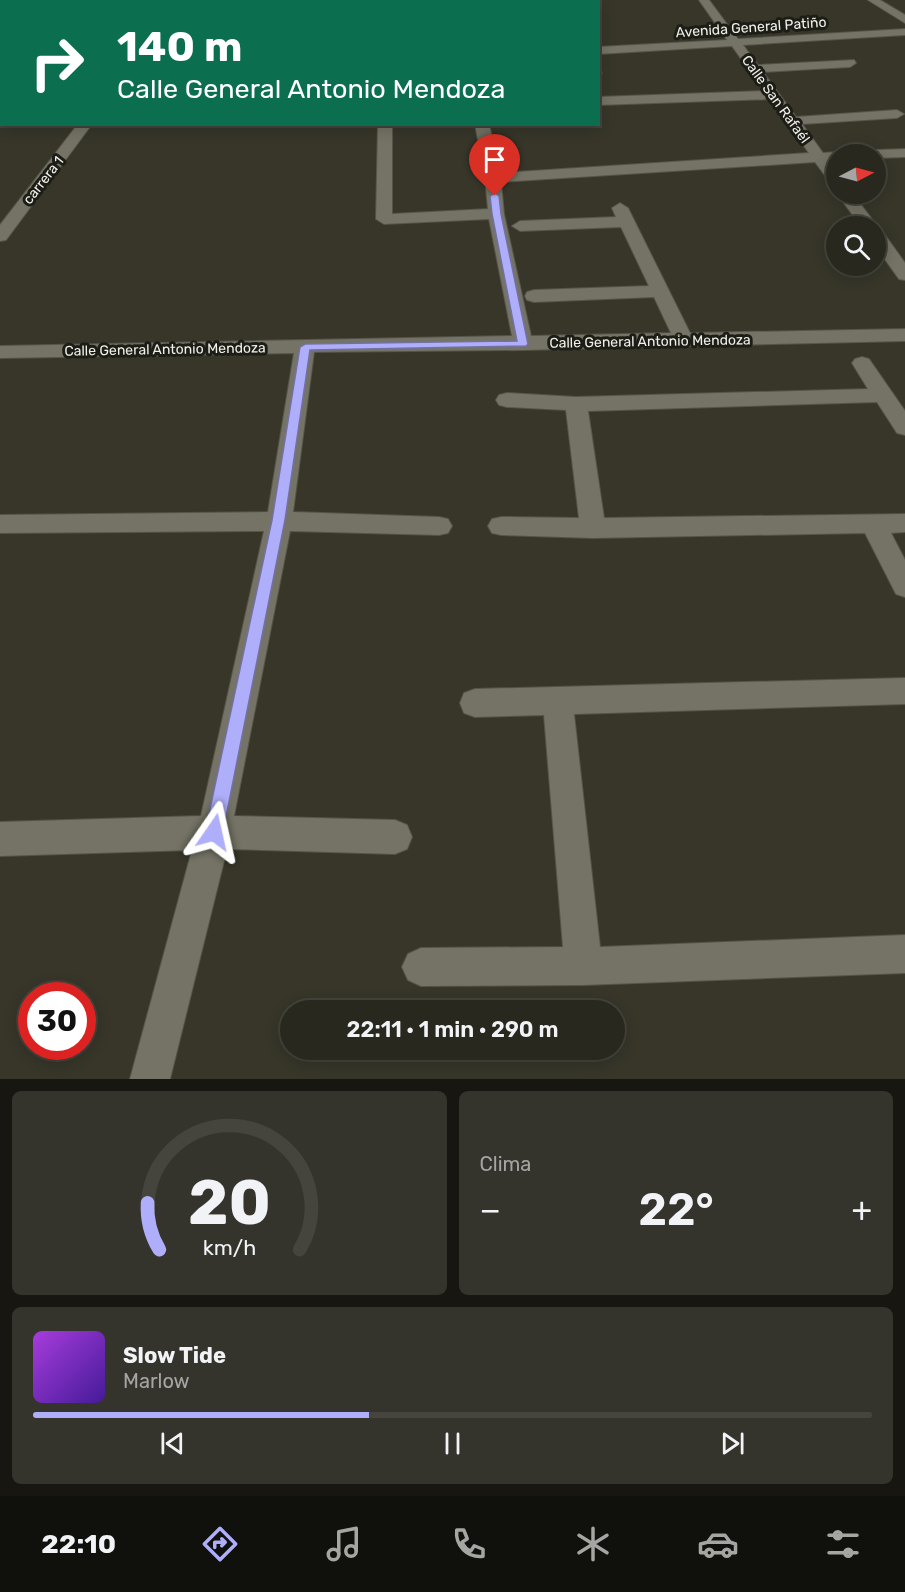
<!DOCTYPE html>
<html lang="es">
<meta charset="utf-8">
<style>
:root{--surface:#29281f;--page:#35342c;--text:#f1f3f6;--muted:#a5a6a4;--line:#45443d;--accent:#afaefa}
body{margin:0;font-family:Rubik,sans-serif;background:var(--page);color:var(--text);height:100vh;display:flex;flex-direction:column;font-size:22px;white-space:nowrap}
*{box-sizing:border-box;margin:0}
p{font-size:20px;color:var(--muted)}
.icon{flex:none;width:33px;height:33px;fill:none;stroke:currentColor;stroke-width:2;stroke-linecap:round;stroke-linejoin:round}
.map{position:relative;height:1079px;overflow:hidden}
.panel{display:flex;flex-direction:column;gap:12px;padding:12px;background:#171611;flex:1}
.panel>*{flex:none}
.banner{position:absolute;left:0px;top:0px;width:600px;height:126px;box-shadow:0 3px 15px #0003,0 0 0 2px var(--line);background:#0b6e4f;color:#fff;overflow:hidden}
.needle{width:39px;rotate:84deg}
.fabs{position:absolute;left:826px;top:144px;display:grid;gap:12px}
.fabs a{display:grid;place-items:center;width:60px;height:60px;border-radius:50%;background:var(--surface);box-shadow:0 3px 15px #0003,0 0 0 2px var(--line);font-size:30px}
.speed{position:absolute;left:18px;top:982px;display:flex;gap:12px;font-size:30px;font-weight:700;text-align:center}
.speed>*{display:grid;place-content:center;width:78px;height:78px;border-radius:50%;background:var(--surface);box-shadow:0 3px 15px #0003,0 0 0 2px var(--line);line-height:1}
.speed .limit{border:9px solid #d22;background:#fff;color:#111}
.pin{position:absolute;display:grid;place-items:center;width:51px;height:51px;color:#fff;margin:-62px -26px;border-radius:50% 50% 50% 0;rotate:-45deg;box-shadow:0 0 6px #0007}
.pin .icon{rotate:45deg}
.me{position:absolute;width:66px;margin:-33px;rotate:11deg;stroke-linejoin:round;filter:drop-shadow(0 0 4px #0008)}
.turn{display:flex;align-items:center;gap:21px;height:126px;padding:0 18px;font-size:27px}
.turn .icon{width:78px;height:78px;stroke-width:2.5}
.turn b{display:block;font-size:42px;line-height:51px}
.big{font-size:45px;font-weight:600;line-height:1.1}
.panel .card{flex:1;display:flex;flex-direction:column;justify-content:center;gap:9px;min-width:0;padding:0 21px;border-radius:9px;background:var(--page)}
.panel .dial{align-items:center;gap:0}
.dial svg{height:156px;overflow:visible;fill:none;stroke:var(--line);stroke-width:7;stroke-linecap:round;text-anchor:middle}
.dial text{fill:var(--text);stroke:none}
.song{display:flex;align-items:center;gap:18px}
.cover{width:72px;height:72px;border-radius:9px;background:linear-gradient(135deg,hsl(280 70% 55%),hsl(260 70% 35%))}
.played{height:6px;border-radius:3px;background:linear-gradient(90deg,var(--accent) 40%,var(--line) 40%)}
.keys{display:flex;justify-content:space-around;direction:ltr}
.heat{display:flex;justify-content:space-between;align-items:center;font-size:33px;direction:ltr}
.panel .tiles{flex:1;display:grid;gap:12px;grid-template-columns:1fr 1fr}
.card:last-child{grid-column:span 2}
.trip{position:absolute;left:280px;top:1000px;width:345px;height:60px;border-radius:30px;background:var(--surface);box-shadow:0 3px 15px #0003,0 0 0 2px var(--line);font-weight:600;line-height:60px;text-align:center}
.menu{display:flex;height:96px;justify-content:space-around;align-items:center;background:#10100c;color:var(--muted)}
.menu .icon{width:42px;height:42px}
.menu .on{color:var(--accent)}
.menu b{font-size:27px;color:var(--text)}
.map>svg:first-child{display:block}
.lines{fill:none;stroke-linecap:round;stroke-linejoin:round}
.lane-casing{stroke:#55544a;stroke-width:3}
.street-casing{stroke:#55544a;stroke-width:2}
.lane{fill:#747365;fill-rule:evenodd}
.street{fill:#747365;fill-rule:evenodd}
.route{fill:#afaefa;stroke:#7271a2;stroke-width:1.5}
.labels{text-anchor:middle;stroke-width:6;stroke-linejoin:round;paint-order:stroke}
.far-street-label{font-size:14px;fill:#f0f0e8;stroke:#1d1d17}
</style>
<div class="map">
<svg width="905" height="1079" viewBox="0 0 905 1079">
<rect width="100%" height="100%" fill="#373629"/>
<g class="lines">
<defs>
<polygon id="lane" points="598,71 601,72 601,74 598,75"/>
<g id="street">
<rect x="126" y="0" width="10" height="2"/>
<polygon points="160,0 170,0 159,2"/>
<rect x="254" y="0" width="10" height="2"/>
<polygon points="340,0 357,0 358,1 339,2"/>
<rect x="390" y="0" width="10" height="2"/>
<rect x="514" y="0" width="10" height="2"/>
<polygon points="699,0 709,0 738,39 905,29 905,35 743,45 758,65 854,60 856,63 850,67 763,72 796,117 897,110 904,114 897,118 802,124 823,153 837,152 843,154 837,154 837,160 829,161 837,171 837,187 832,185 815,162 501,182 504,214 531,336 671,333 654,297 534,302 527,300 525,296 527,292 534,290 649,286 621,227 520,231 512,226 520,221 616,217 612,208 620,203 628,208 690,333 905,329 905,341 523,350 314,352 293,512 439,517 448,519 452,526 448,533 439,535 290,531 234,816 395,820 407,825 412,837 407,849 395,854 227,849 170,1079 130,1079 192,850 0,856 0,822 201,816 264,531 0,533 0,515 268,512 294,353 0,358 0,346 512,336 489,219 384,224 376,219 378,124 392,124 392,214 488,209 485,178 475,124 489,124 500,173 809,153 770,99 598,105 598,97 764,91 732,46 598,54 598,47 727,40"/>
<polygon points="868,0 880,0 905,15 905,23"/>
<polygon points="0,39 2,39 0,46"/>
<rect x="0" y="63" width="2" height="8"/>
<rect x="0" y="90" width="2" height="8"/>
<polygon points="78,124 92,124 6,240 0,241 0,225"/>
<polygon points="905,149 905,157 876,158 876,154 869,154 876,150"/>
<polygon points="837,194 853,194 877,226 876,228 861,226"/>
<polygon points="876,230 882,231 905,263 905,280 899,279 876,247"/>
<polygon points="862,357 869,359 905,411 905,435 897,433 877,402 588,411 604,518 905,514 905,532 891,533 905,560 905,597 896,594 865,533 593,538 501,535 492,533 488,526 492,519 501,517 579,518 566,410 507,407 499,405 496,400 499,395 507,393 576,397 868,389 852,363 855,359"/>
<polygon points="905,678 905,704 574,714 600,947 905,935 905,973 583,985 421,986 408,980 402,967 408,954 421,948 563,947 544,715 475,717 464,713 460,703 464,693 475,689"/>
</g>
</defs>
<!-- lane casing -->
<use href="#lane" class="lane-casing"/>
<!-- street casing -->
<use href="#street" class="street-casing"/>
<!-- lane -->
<use href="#lane" class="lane"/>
<!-- street -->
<use href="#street" class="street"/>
</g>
<!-- route -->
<polygon class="route" points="495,193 499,196 501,214 528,344 526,346 310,350 285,520 223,832 221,839 214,841 208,839 205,832 272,520 300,347 305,344 517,341 492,214 490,196"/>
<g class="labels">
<!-- far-street labels -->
<g class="far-street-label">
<text transform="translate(751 27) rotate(-4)" y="5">Avenida General Patiño</text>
<text transform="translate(776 99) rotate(54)" y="5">Calle San Rafaél</text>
<text transform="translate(43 180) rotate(-52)" y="5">carrera 1</text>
<text transform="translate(650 341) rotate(-1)" y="5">Calle General Antonio Mendoza</text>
<text transform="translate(165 349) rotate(-1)" y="5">Calle General Antonio Mendoza</text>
</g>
</g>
</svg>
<div class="fabs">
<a><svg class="needle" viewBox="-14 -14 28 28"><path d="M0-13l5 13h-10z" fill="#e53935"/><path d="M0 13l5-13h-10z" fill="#a5a6a4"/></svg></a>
<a><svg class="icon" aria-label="search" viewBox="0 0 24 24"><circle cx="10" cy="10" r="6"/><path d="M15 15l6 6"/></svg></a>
</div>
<div class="speed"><div class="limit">30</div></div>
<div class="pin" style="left:495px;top:196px;background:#d93025"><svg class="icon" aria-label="arrive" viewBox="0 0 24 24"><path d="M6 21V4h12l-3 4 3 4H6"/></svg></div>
<svg class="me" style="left:214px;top:832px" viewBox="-20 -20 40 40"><path d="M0-17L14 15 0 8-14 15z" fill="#afaefa" stroke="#fff" stroke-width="4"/></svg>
<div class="trip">22:11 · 1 min · 290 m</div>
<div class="banner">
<div class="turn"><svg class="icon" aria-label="right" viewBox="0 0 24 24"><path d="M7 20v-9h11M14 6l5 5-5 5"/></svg><div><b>140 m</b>Calle General Antonio Mendoza</div></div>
</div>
</div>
<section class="panel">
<div class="tiles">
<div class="card dial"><svg viewBox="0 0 100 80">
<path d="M14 69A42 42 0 1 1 86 69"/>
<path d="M14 69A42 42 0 0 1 8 45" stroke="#afaefa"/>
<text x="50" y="56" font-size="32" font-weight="700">20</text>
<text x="50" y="72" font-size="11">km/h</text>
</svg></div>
<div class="card"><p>Clima</p>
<div class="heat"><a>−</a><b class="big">22°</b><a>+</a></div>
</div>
<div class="card">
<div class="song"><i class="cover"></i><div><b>Slow Tide</b><p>Marlow</p></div></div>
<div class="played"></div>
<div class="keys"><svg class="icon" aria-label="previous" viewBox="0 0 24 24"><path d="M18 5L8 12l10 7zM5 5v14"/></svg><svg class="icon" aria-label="pause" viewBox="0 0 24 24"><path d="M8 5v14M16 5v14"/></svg><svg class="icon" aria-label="next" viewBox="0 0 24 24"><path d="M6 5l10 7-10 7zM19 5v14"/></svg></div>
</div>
</div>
</section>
<nav class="menu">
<b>22:10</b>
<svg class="icon on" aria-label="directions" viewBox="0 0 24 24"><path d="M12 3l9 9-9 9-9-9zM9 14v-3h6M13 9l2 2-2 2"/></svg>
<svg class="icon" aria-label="music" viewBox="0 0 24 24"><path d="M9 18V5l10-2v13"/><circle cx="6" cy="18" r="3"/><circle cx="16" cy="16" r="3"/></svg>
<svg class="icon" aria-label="phone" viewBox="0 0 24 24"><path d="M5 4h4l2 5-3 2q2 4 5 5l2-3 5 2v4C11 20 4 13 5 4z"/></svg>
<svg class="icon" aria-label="climate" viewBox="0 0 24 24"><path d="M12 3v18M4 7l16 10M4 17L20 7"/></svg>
<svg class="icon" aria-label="car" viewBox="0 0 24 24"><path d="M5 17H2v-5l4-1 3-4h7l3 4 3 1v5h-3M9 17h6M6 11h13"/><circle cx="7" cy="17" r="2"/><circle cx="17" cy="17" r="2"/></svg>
<svg class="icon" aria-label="filters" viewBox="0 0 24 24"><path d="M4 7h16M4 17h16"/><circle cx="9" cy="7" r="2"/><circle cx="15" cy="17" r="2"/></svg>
</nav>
